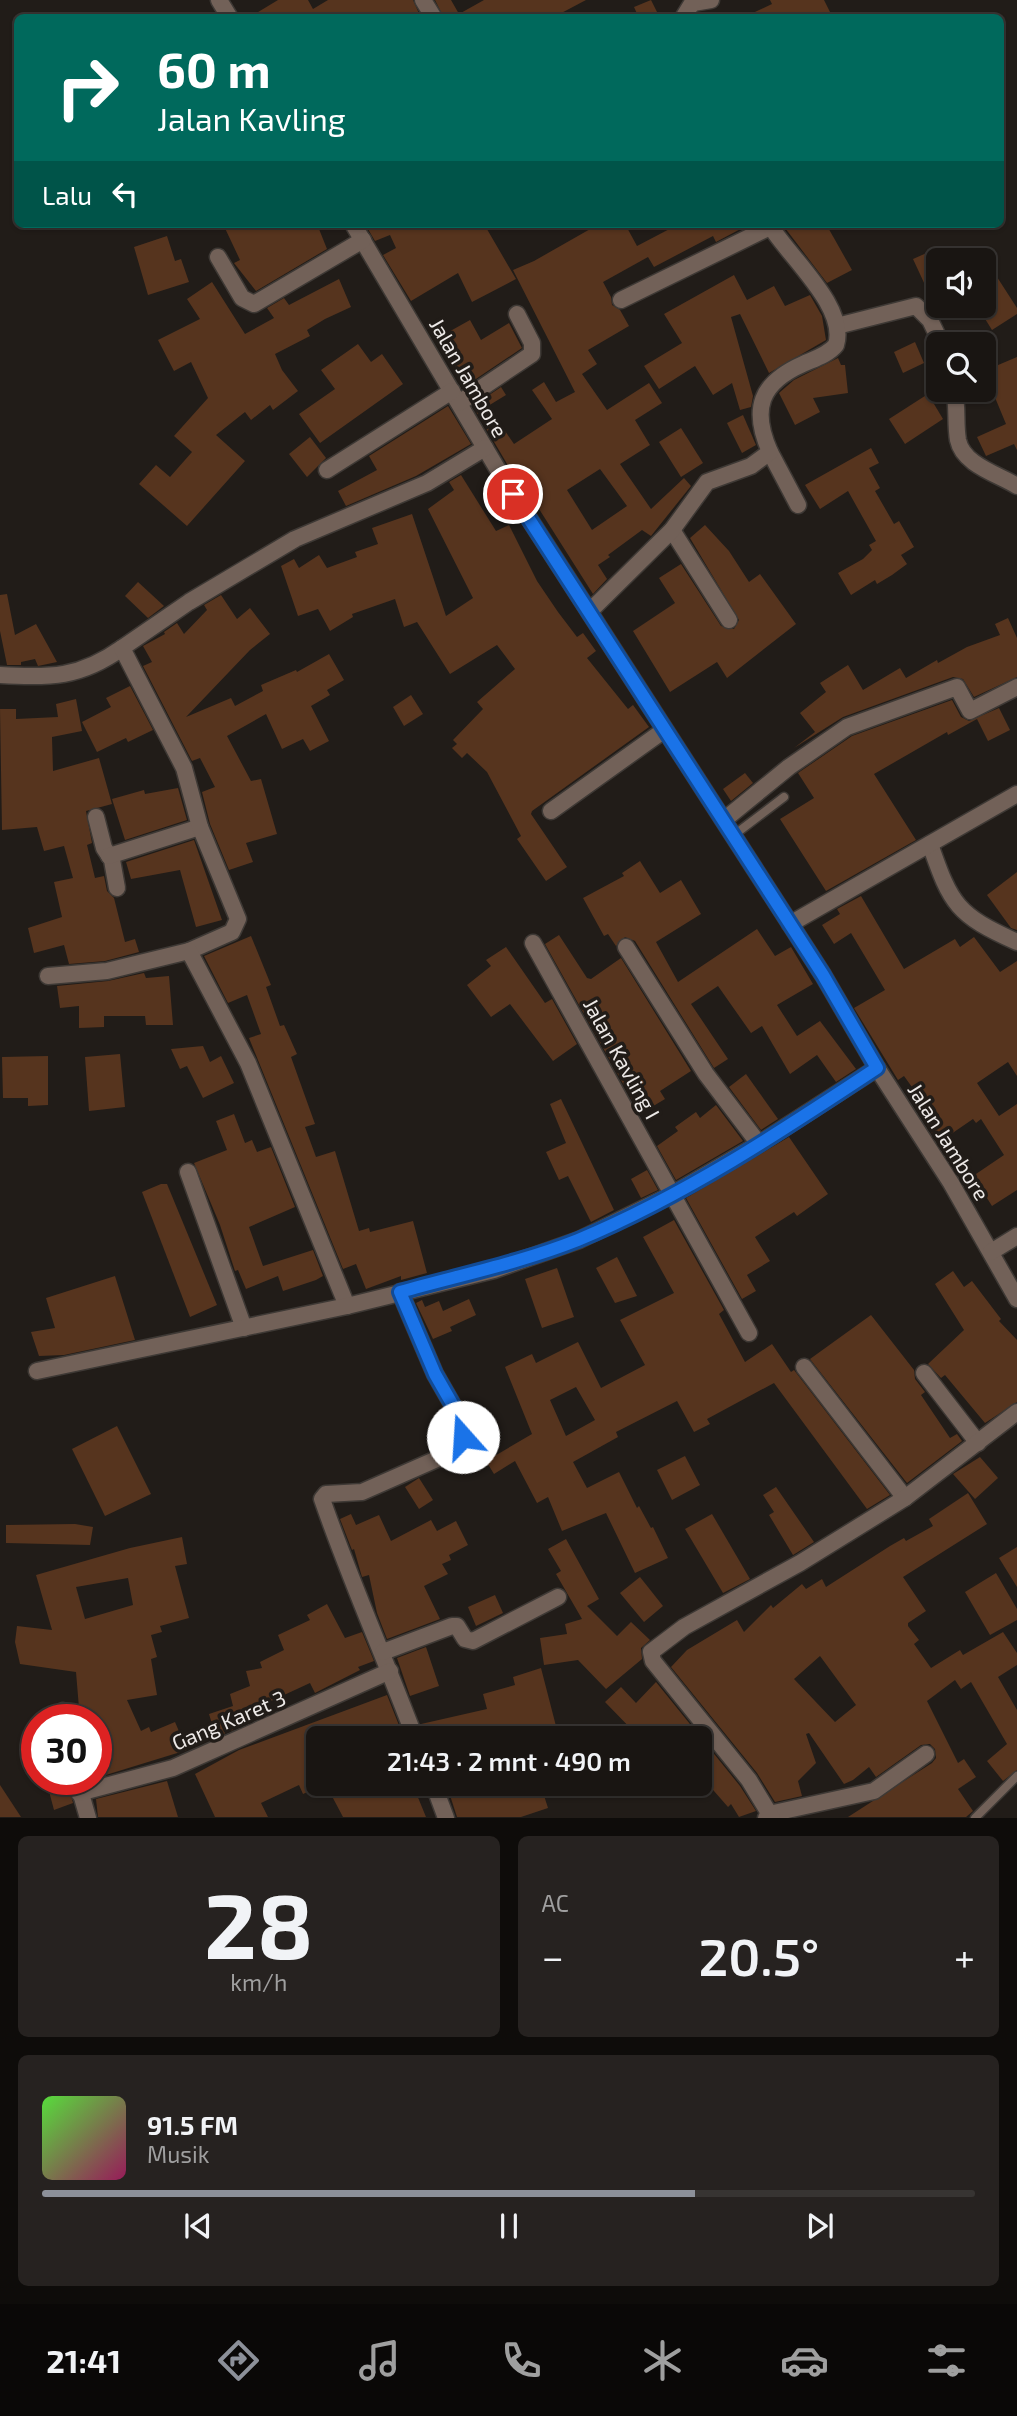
<!DOCTYPE html>
<html lang="id">
<meta charset="utf-8">
<style>
:root{--surface:#191512;--page:#262220;--text:#f1f3f6;--muted:#9f9f9f;--line:#373432;--accent:#8c9099}
body{margin:0;font-family:"Exo 2",sans-serif;background:var(--page);color:var(--text);height:100vh;display:flex;flex-direction:column;font-size:26px;white-space:nowrap}
*{box-sizing:border-box;margin:0}
p{font-size:23px;color:var(--muted)}
.icon{flex:none;width:38px;height:38px;fill:none;stroke:currentColor;stroke-width:2;stroke-linecap:round;stroke-linejoin:round}
.map{position:relative;height:1818px;overflow:hidden}
.sheet{display:flex;flex-direction:column;gap:18px;padding:18px;background:#0e0c0a;flex:1}
.sheet>*{flex:none}
.guide{position:absolute;left:14px;top:14px;width:990px;height:214px;border-radius:10px;box-shadow:0 2px 5px #0004,0 0 0 2px var(--line);background:#00695c;color:#fff;overflow:hidden}
.tools{position:absolute;left:926px;top:248px;display:grid;gap:14px}
.tools a{display:grid;place-items:center;width:70px;height:70px;border-radius:10px;background:var(--surface);box-shadow:0 2px 5px #0004,0 0 0 2px var(--line);font-size:35px}
.speed{position:absolute;left:21px;top:1704px;display:flex;gap:14px;font-size:35px;font-weight:700;text-align:center}
.speed>*{display:grid;place-content:center;width:91px;height:91px;border-radius:50%;background:var(--surface);box-shadow:0 2px 5px #0004,0 0 0 2px var(--line);line-height:1}
.speed .limit{border:10px solid #d22;background:#fff;color:#111}
.pin{position:absolute;display:grid;place-items:center;width:60px;height:60px;color:#fff;margin:-30px;border:4px solid #fff;border-radius:50%;box-shadow:0 2px 7px #0007}
.me{position:absolute;width:77px;margin:-38px;rotate:341deg;stroke-linejoin:round;filter:drop-shadow(0 0 5px #0008)}
.turn{display:flex;align-items:center;gap:24px;height:147px;padding:0 28px;font-size:32px}
.turn .icon{width:91px;height:91px;stroke-width:2.5}
.turn b{display:block;font-size:49px;line-height:60px}
.then{display:flex;align-items:center;height:66px;padding:0 28px;background:#0003;gap:14px;font-size:26px}
.big{font-size:52px;font-weight:600;line-height:1.1}
.sheet .tile{flex:1;display:flex;flex-direction:column;justify-content:center;gap:10px;min-width:0;padding:0 24px;border-radius:10px;background:var(--page)}
.sheet .dial{align-items:center;gap:0}
.dial b{font-size:91px;line-height:1}
.song{display:flex;align-items:center;gap:21px}
.cover{width:84px;height:84px;border-radius:10px;background:linear-gradient(135deg,hsl(110 70% 55%),hsl(330 70% 35%))}
.played{height:7px;border-radius:4px;background:linear-gradient(90deg,var(--accent) 70%,var(--line) 70%)}
.keys{display:flex;justify-content:space-around;direction:ltr}
.heat{display:flex;justify-content:space-between;align-items:center;font-size:38px;direction:ltr}
.sheet .tiles{flex:1;display:grid;gap:18px;grid-template-columns:1fr 1fr}
.tile:last-child{grid-column:span 2}
.trip{position:absolute;left:306px;top:1726px;width:406px;height:70px;border-radius:10px;background:var(--surface);box-shadow:0 2px 5px #0004,0 0 0 2px var(--line);font-weight:600;line-height:70px;text-align:center}
.dock{display:flex;height:112px;justify-content:space-around;align-items:center;background:#0a0807;color:var(--muted)}
.dock .icon{width:49px;height:49px}
.dock .active{color:var(--accent)}
.dock b{font-size:32px;color:var(--text)}
.map>svg:first-child{display:block}
.building{fill:#56341e;fill-rule:evenodd}
.lines{fill:none;stroke-linecap:round;stroke-linejoin:round}
.service-casing{stroke:#3e3935;stroke-width:11}
.minor-casing{stroke:#3e3935;stroke-width:19}
.service{stroke:#726158;stroke-width:8}
.minor{stroke:#726158;stroke-width:16}
.route-casing{stroke:#114b97;stroke-width:18}
.route{stroke:#1a73e8;stroke-width:12}
.labels{text-anchor:middle;stroke-width:7;stroke-linejoin:round;paint-order:stroke}
.street-label{font-size:21px;fill:#ede9e7;stroke:#211c18}
</style>
<div class="map">
<svg width="1017" height="1818" viewBox="0 0 1017 1818">
<rect width="100%" height="100%" fill="#211c18"/>
<!-- building -->
<g class="building">
<polygon points="278,0 308,0 313,9 328,0 413,0 421,18 248,18"/>
<polygon points="435,0 451,0 459,14 484,0 586,0 552,18 444,18"/>
<polygon points="651,0 660,18 639,18 634,7"/>
<polygon points="770,0 824,0 833,18 742,18 772,4"/>
<polygon points="223,224 317,224 327,249 256,291 234,263 240,260"/>
<polygon points="365,224 484,224 516,279 472,302 458,273 411,301 383,255 396,248 390,235 375,241"/>
<path d="M599 224H625L637 246 679 224H750L716 242 713 236 654 267 648 257 603 282 611 297 612 305 620 310 629 326 588 350 597 364 582 374 607 410 649 383 662 403 635 420 650 445 620 464 651 509 684 478 691 486 651 536 642 530 608 555 610 557 598 565 607 579 593 594 520 479 510 469 473 406 501 387 506 395 488 406 514 444 552 419 532 390 544 382 556 402 575 392 513 270 534 261ZM600 469 627 506 592 530 567 490Z"/>
<polygon points="782,224 826,224 852,270 827,283"/>
<polygon points="167,236 175,261 181,259 189,282 148,295 134,247"/>
<polygon points="938,248 938,313 913,259"/>
<polygon points="734,275 747,300 774,286 785,306 810,295 822,316 826,340 769,373 740,314 731,317 753,396 751,407 740,410 732,383 713,395 695,366 659,389 644,366 682,343 664,314"/>
<polygon points="997,277 1017,308 1017,314 992,330 977,306 984,306 984,286"/>
<polygon points="339,279 351,307 325,319 307,330 310,336 275,354 282,370 298,391 273,410 270,405 251,420 245,412 216,435 245,461 187,526 139,484 156,465 170,477 192,452 174,436 208,398 191,362 174,371 158,340 200,319 187,299 212,282 245,334 274,318 267,308 284,298 289,305"/>
<polygon points="470,320 481,340 509,323 522,348 464,387 436,339"/>
<polygon points="915,342 924,363 903,373 894,352"/>
<polygon points="358,344 371,362 382,354 403,384 320,443 299,414 335,389 321,370"/>
<polygon points="1017,357 1017,450 1014,444 986,456 977,437 1006,424 984,371"/>
<polygon points="838,358 841,365 845,365 848,393 813,398 820,412 795,425 779,393 794,380"/>
<polygon points="928,394 943,419 905,444 889,419"/>
<polygon points="448,406 471,444 416,476 346,506 338,491 377,470 369,456"/>
<polygon points="743,415 756,445 742,453 727,423"/>
<polygon points="681,428 703,463 681,477 659,442"/>
<polygon points="310,437 326,458 307,477 289,454"/>
<polygon points="871,448 879,463 869,468 880,488 875,491 894,524 899,521 914,547 901,555 907,564 892,575 877,584 875,580 851,595 838,573 863,559 872,550 869,545 876,541 848,491 820,509 805,485"/>
<polygon points="461,475 496,531 509,525 537,581 558,612 577,637 583,633 596,651 587,658 628,709 633,705 649,727 532,811 531,814 567,867 546,881 517,839 521,836 487,772 467,753 462,758 452,748 457,744 453,740 483,709 477,702 515,669 497,645 450,674 417,622 404,627 395,599 352,614 353,617 330,631 318,609 298,616 281,566 294,559 299,568 319,555 327,568 357,557 355,552 378,544 372,528 412,514 446,616 473,598 428,509 454,490 449,482"/>
<polygon points="705,525 729,551 749,582 760,574 796,624 727,678 717,662 670,692 633,631 675,603 659,578 681,564 721,626 734,629 739,620 690,538"/>
<polygon points="138,582 164,606 148,618 125,596"/>
<polygon points="7,594 15,635 36,624 57,662 38,666 35,659 21,662 21,665 7,665 0,631 0,595"/>
<polygon points="221,595 237,619 250,608 270,634 250,650 186,717 231,698 235,706 263,691 261,685 296,670 297,672 329,654 344,680 327,690 330,695 311,706 329,741 310,751 303,739 282,749 266,714 227,736 251,781 261,779 277,834 246,843 253,862 229,870 210,824 202,792 215,787 200,758 192,761 143,666 152,662 143,646 165,634 164,632 177,623 184,634 207,610 204,605"/>
<polygon points="1008,618 1017,638 1017,677 974,697 963,679 953,677 843,717 794,748 815,732 800,713 826,692 820,683 848,665 863,690 900,668 906,678 937,660 938,663 967,647 1000,635 995,624"/>
<polygon points="130,686 153,730 128,742 126,738 97,752 82,722 111,707 106,698"/>
<polygon points="411,695 423,714 404,726 393,707"/>
<polygon points="76,699 82,731 52,737 53,771 99,758 112,804 86,811 92,843 87,845 95,878 104,876 107,891 114,898 125,942 135,939 139,952 105,961 69,964 64,945 34,953 28,928 62,917 54,882 73,878 64,846 44,851 37,827 2,830 0,709 16,709 16,719 58,717 56,704"/>
<polygon points="952,700 961,717 969,721 999,708 1010,730 988,741 977,719 948,735 947,732 874,774 916,840 826,891 780,819 814,798 798,773 852,736"/>
<polygon points="745,773 753,783 731,801 723,789"/>
<polygon points="178,788 187,820 125,840 112,799 144,790 145,794"/>
<polygon points="194,840 222,920 196,927 180,870 131,879 126,862"/>
<polygon points="640,861 660,893 681,880 701,914 656,942 678,982 757,929 775,956 791,947 813,984 777,1005 797,1036 820,1021 856,1069 836,1082 817,1055 790,1074 762,1026 751,1033 718,986 691,1004 728,1059 714,1068 635,941 625,937 616,946 608,934 604,936 583,898 624,876 622,873"/>
<polygon points="1017,872 1017,930 1011,928 987,895"/>
<polygon points="861,896 904,969 955,939 960,947 974,937 1000,972 1017,961 1017,1076 1008,1062 977,1083 999,1116 1017,1104 1017,1190 992,1206 973,1176 1004,1155 981,1119 976,1123 973,1119 938,1143 926,1124 939,1115 921,1091 917,1094 904,1076 898,1080 854,1008 885,990 851,933 834,944 822,925 840,914 837,909"/>
<polygon points="559,935 587,978 591,979 621,958 691,1071 660,1091 665,1099 640,1114 545,944"/>
<polygon points="251,936 271,985 266,987 280,1026 284,1025 297,1054 291,1057 315,1124 305,1127 316,1157 335,1151 359,1231 369,1228 370,1232 413,1221 427,1273 401,1280 401,1276 366,1289 356,1264 343,1269 249,1038 261,1034 247,995 228,1003 204,956"/>
<polygon points="506,947 545,1003 552,999 577,1044 553,1061 510,1004 491,1017 467,985 491,966 486,960"/>
<polygon points="144,973 146,978 169,976 173,1025 146,1025 145,1016 104,1016 104,1027 79,1028 79,1006 60,1008 57,986 108,981"/>
<polygon points="203,1046 210,1062 221,1056 234,1083 203,1098 187,1066 180,1069 171,1049"/>
<polygon points="120,1054 125,1107 89,1111 85,1057"/>
<polygon points="48,1056 48,1105 28,1106 28,1098 3,1098 2,1057"/>
<polygon points="746,1074 778,1119 761,1130 729,1087"/>
<polygon points="561,1099 614,1210 591,1222 568,1176 559,1180 546,1152 566,1143 550,1104"/>
<polygon points="716,1105 743,1141 676,1180 657,1146 678,1131 675,1127 696,1112 700,1118"/>
<polygon points="234,1114 245,1143 252,1140 257,1152 271,1147 295,1207 249,1227 263,1266 313,1250 323,1276 316,1280 283,1291 278,1276 246,1289 238,1270 235,1271 220,1225 194,1163 227,1150 216,1121"/>
<polygon points="789,1137 828,1194 797,1216 794,1212 755,1237 770,1261 747,1275 756,1291 742,1299 686,1198"/>
<polygon points="647,1170 658,1190 641,1198 631,1179"/>
<polygon points="161,1184 167,1184 217,1305 190,1317 142,1192"/>
<path d="M674 1220 724 1310 719 1314 745 1362 772 1344 791 1372 794 1370 890 1495 867 1509 774 1383 707 1419 710 1424 694 1432 677 1401 616 1432 618 1437 573 1462 587 1488 619 1472 637 1508 639 1506 651 1528 653 1527 668 1558 635 1573 606 1513 562 1531 548 1497 537 1503 515 1461 494 1474 486 1461 532 1434 505 1367 532 1354 536 1363 578 1342 601 1388 645 1365 620 1320 674 1293 643 1237ZM576 1387 595 1420 566 1436 550 1400Z"/>
<polygon points="617,1257 637,1296 615,1303 596,1268"/>
<polygon points="557,1268 574,1317 542,1328 525,1279"/>
<polygon points="953,1271 964,1287 972,1281 1001,1319 999,1321 1017,1340 1017,1402 985,1423 945,1375 941,1378 928,1364 964,1330 935,1284"/>
<polygon points="115,1276 135,1340 64,1355 39,1356 31,1332 55,1328 46,1298"/>
<polygon points="469,1299 476,1315 450,1327 452,1331 433,1339 416,1303 422,1300 425,1307 439,1301 443,1311"/>
<polygon points="871,1315 914,1370 915,1379 925,1392 921,1395 950,1438 957,1434 962,1441 907,1483 810,1359"/>
<polygon points="117,1426 151,1494 105,1516 72,1449"/>
<polygon points="685,1456 700,1485 672,1500 657,1470"/>
<polygon points="980,1457 998,1478 975,1499 953,1474"/>
<polygon points="419,1478 433,1500 419,1509 405,1487"/>
<polygon points="776,1487 814,1542 793,1555 769,1515 774,1512 763,1495"/>
<path d="M968 1493 987 1524 903 1577 926 1611 908 1623V1626L919 1640 914 1644 931 1668 960 1650 963 1655 1003 1632 1017 1653V1665L998 1677 1017 1710V1770L1003 1781 987 1761 1007 1744 971 1682 961 1689 955 1680 927 1701 958 1763 964 1759 976 1777 958 1789 973 1811 966 1817H848L932 1763 936 1758 935 1749 930 1744 921 1745 876 1777 869 1767 853 1780 844 1784 809 1733 806 1734 816 1763 798 1781 802 1796 775 1802 757 1773 671 1667 687 1650 737 1620 744 1632 771 1605 773 1608 802 1584 806 1589 822 1579 826 1587 890 1546 904 1538 906 1541 933 1526 929 1519ZM820 1656 856 1705 835 1722 794 1679Z"/>
<polygon points="351,1514 356,1525 379,1515 391,1541 431,1520 437,1531 456,1521 468,1545 449,1555 451,1560 442,1564 448,1574 424,1586 440,1619 387,1639 377,1613 369,1575 362,1577 354,1549 352,1550 340,1519"/>
<polygon points="712,1514 750,1579 723,1593 685,1529"/>
<polygon points="75,1524 93,1527 90,1545 6,1543 6,1525"/>
<path d="M182 1537 187 1564 175 1566 189 1618 160 1626 162 1632 151 1635 157 1657 151 1659 157 1695 127 1700 141 1731 149 1727 151 1732 175 1722 187 1750 96 1778V1720H80L76 1672 20 1664 15 1642 17 1626 52 1630 36 1575 130 1548ZM128 1578 133 1605 85 1619 76 1587Z"/>
<polygon points="566,1539 599,1599 587,1606 617,1636 631,1622 650,1640 641,1648 642,1659 606,1689 578,1660 544,1665 540,1638 567,1634 565,1624 582,1619 556,1574 561,1571 548,1549"/>
<polygon points="1017,1547 1017,1587 999,1558"/>
<polygon points="996,1573 1017,1609 1017,1620 990,1635 965,1592"/>
<polygon points="640,1577 663,1606 644,1622 620,1593"/>
<polygon points="495,1595 503,1613 476,1626 468,1607"/>
<polygon points="327,1604 345,1638 362,1632 374,1661 358,1667 360,1670 315,1693 310,1683 258,1707 260,1715 230,1723 233,1730 216,1737 209,1714 233,1706 230,1694 250,1686 246,1671 262,1668 260,1662 284,1650 278,1635 310,1620 307,1615"/>
<polygon points="426,1647 439,1686 410,1696 397,1658"/>
<polygon points="541,1668 557,1730 530,1738 529,1732 507,1738 425,1738 421,1724 487,1709 483,1694 515,1685 513,1677"/>
<polygon points="656,1682 740,1786 756,1811 739,1817 731,1804 728,1807 700,1775 700,1738 640,1738 605,1702 621,1687 636,1703"/>
<polygon points="387,1695 404,1738 318,1738 318,1787 303,1794 299,1785 261,1803 268,1817 215,1817 195,1774 239,1750"/>
<polygon points="46,1780 67,1780 73,1803 54,1810"/>
<polygon points="167,1781 178,1817 98,1817 96,1799"/>
<polygon points="325,1783 423,1783 425,1792 417,1795 426,1817 343,1817"/>
<polygon points="446,1783 540,1783 548,1808 521,1817 457,1817"/>
<polygon points="0,1785 21,1817 0,1817"/>
</g>
<g class="lines">
<defs>
<g id="service">
<polyline points="734,835 784,797"/>
<polyline points="975,1818 1017,1776"/>
</g>
<g id="minor">
<polyline points="219,0 230,18"/>
<polyline points="423,0 434,18"/>
<polyline points="693,3 711,0"/>
<polyline points="683,18 694,0"/>
<polyline points="353,224 501,475 823,975 877,1068 951,1183 1017,1299"/>
<polyline points="218,257 242,298 254,304 363,240"/>
<polyline points="621,300 770,227"/>
<polyline points="837,326 916,306 930,320 942,345"/>
<path d="M954 390C958 407 955 423 958 440 963 465 998 474 1017 486"/>
<polyline points="459,403 532,354 532,343 517,314"/>
<polyline points="770,452 798,505"/>
<polyline points="327,470 452,391"/>
<polyline points="672,530 729,620"/>
<path d="M590 611 672 530 707 482 751 466 770 452C751 409 760 383 803 364 814 359 828 355 836 345 848 307 787 255 769 224"/>
<path d="M0 675C50 678 80 678 122 648"/>
<polyline points="551,811 663,731"/>
<polyline points="96,817 104,848 112,860 117,888"/>
<polyline points="724,820 789,767 847,727 957,687 970,711 1017,687"/>
<path d="M930 844C951 905 957 915 1017 942"/>
<polyline points="109,856 200,827"/>
<polyline points="790,924 1017,794"/>
<polyline points="533,943 749,1333"/>
<polyline points="626,947 706,1074 759,1144"/>
<polyline points="189,951 232,932 238,919 200,827 184,768 122,648 189,602 295,539 427,483 485,448"/>
<polyline points="48,976 107,971 189,951 248,1063 347,1306"/>
<polyline points="188,1172 244,1328"/>
<polyline points="991,1252 1017,1236"/>
<path d="M400 1292 435 1374 455 1409 463 1437 455 1451 362 1492 326 1494 322 1499C350 1580 385 1658 415 1738"/>
<polyline points="804,1367 905,1498"/>
<polyline points="37,1371 347,1306 494,1270 579,1240 673,1194 759,1144 877,1068"/>
<polyline points="924,1373 978,1443"/>
<polyline points="383,1652 452,1626 457,1626 465,1639 473,1641 558,1597"/>
<polyline points="63,1711 65,1720"/>
<polyline points="77,1780 88,1818"/>
<polyline points="433,1783 446,1818"/>
<polyline points="79,1793 173,1768 390,1671"/>
<polyline points="766,1818 769,1814 874,1791 926,1754"/>
<polyline points="772,1818 749,1780 653,1661 651,1652 684,1627 800,1563 905,1498 1017,1412"/>
</g>
</defs>
<!-- service casing -->
<use href="#service" class="service-casing"/>
<!-- minor casing -->
<use href="#minor" class="minor-casing"/>
<!-- service -->
<use href="#service" class="service"/>
<!-- minor -->
<use href="#minor" class="minor"/>
</g>
<g class="lines">
<defs>
<path id="route" d="M463 1437 455 1409 435 1374 400 1292C460 1275 520 1263 578 1240 684 1196 782 1131 877 1068L823 975 513 494"/>
</defs>
<!-- route casing -->
<use href="#route" class="route-casing"/>
<!-- route -->
<use href="#route" class="route"/>
</g>
<g class="labels">
<!-- street labels -->
<g class="street-label">
<text transform="translate(468 378) rotate(60)" y="7">Jalan Jambore</text>
<text transform="translate(621 1059) rotate(61)" y="7">Jalan Kavling I</text>
<text transform="translate(948 1142) rotate(58)" y="7">Jalan Jambore</text>
<text transform="translate(229 1721) rotate(-23)" y="7">Gang Karet 3</text>
</g>
</g>
</svg>
<div class="tools">
<a><svg class="icon" aria-label="sound" viewBox="0 0 24 24"><path d="M4 9h4l5-4v14l-5-4H4zM17 9q2 3 0 6"/></svg></a>
<a><svg class="icon" aria-label="search" viewBox="0 0 24 24"><circle cx="10" cy="10" r="6"/><path d="M15 15l6 6"/></svg></a>
</div>
<div class="speed"><div class="limit">30</div></div>
<div class="pin" style="left:513px;top:494px;background:#d93025"><svg class="icon" aria-label="arrive" viewBox="0 0 24 24"><path d="M6 21V4h12l-3 4 3 4H6"/></svg></div>
<svg class="me" style="left:463px;top:1437px" viewBox="-20 -20 40 40"><circle r="19" fill="#fff"/><path d="M0-13L10 11 0 6-10 11z" fill="#1a73e8"/></svg>
<div class="trip">21:43 · 2 mnt · 490 m</div>
<div class="guide">
<div class="turn"><svg class="icon" aria-label="right" viewBox="0 0 24 24"><path d="M7 20v-9h11M14 6l5 5-5 5"/></svg><div><b>60 m</b>Jalan Kavling</div></div>
<div class="then">Lalu<svg class="icon" aria-label="left" viewBox="0 0 24 24"><path d="M17 20v-9H6M10 6l-5 5 5 5"/></svg></div>
</div>
</div>
<section class="sheet">
<div class="tiles">
<div class="tile dial"><b>28</b><p>km/h</p></div>
<div class="tile"><p>AC</p>
<div class="heat"><a>−</a><b class="big">20.5°</b><a>+</a></div>
</div>
<div class="tile">
<div class="song"><i class="cover"></i><div><b>91.5 FM</b><p>Musik</p></div></div>
<div class="played"></div>
<div class="keys"><svg class="icon" aria-label="previous" viewBox="0 0 24 24"><path d="M18 5L8 12l10 7zM5 5v14"/></svg><svg class="icon" aria-label="pause" viewBox="0 0 24 24"><path d="M8 5v14M16 5v14"/></svg><svg class="icon" aria-label="next" viewBox="0 0 24 24"><path d="M6 5l10 7-10 7zM19 5v14"/></svg></div>
</div>
</div>
</section>
<nav class="dock">
<b>21:41</b>
<svg class="icon active" aria-label="directions" viewBox="0 0 24 24"><path d="M12 3l9 9-9 9-9-9zM9 14v-3h6M13 9l2 2-2 2"/></svg>
<svg class="icon" aria-label="music" viewBox="0 0 24 24"><path d="M9 18V5l10-2v13"/><circle cx="6" cy="18" r="3"/><circle cx="16" cy="16" r="3"/></svg>
<svg class="icon" aria-label="phone" viewBox="0 0 24 24"><path d="M5 4h4l2 5-3 2q2 4 5 5l2-3 5 2v4C11 20 4 13 5 4z"/></svg>
<svg class="icon" aria-label="climate" viewBox="0 0 24 24"><path d="M12 3v18M4 7l16 10M4 17L20 7"/></svg>
<svg class="icon" aria-label="car" viewBox="0 0 24 24"><path d="M5 17H2v-5l4-1 3-4h7l3 4 3 1v5h-3M9 17h6M6 11h13"/><circle cx="7" cy="17" r="2"/><circle cx="17" cy="17" r="2"/></svg>
<svg class="icon" aria-label="filters" viewBox="0 0 24 24"><path d="M4 7h16M4 17h16"/><circle cx="9" cy="7" r="2"/><circle cx="15" cy="17" r="2"/></svg>
</nav>
